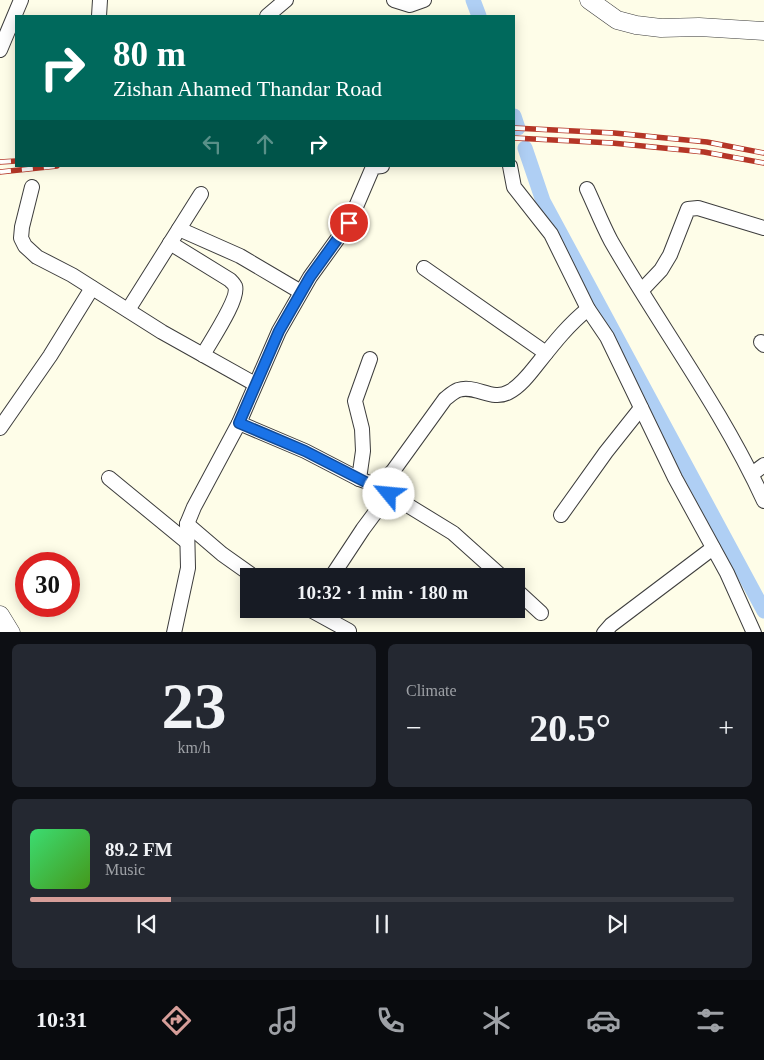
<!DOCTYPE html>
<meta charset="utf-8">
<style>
:root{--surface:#171b24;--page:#242831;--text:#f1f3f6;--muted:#9ea1a6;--line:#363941;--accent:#d69e99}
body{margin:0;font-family:"Times New Roman",serif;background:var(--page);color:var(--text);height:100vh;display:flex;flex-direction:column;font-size:19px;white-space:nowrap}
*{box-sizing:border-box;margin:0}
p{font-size:16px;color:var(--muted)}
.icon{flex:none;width:28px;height:28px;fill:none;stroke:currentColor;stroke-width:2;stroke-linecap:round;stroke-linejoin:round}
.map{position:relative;height:632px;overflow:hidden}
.details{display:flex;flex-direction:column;gap:12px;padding:12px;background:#0d0f14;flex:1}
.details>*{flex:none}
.guide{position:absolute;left:15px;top:15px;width:500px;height:152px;border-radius:0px;box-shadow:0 2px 12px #0003;background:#00695c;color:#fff;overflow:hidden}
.speed{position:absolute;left:15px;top:552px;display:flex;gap:10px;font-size:25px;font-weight:700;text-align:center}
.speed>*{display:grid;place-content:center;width:65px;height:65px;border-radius:50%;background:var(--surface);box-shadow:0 2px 12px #0003;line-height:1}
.speed .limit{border:8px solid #d22;background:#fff;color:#111}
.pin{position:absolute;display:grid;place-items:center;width:42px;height:42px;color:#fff;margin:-21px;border:2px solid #fff;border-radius:50%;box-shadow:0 1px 5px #0007}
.me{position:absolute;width:55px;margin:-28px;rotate:298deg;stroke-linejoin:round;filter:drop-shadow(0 0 4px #0008)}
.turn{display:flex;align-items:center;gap:18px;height:105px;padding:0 15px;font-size:22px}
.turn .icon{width:65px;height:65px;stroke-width:2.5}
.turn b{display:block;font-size:35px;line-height:42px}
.lanes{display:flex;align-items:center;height:48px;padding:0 15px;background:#0003;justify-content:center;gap:25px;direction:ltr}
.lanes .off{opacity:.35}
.big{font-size:38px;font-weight:700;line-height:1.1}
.details .card{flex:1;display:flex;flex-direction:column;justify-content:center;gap:8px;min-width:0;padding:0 18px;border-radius:8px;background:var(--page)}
.details .dial{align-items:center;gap:0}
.dial b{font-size:65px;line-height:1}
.song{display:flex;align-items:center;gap:15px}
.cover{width:60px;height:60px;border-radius:8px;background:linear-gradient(135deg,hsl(140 70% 55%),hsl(100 70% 35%))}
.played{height:5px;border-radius:2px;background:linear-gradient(90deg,var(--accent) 20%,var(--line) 20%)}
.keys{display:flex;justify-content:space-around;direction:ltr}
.heat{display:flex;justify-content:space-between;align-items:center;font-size:28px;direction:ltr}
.details .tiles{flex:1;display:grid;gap:12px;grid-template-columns:1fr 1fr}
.card:last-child{grid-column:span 2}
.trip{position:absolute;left:240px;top:568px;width:285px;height:50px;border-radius:0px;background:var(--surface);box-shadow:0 2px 12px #0003;font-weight:700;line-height:50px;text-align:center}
.menu{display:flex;height:80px;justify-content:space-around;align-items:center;background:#090b0e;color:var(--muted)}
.menu .icon{width:35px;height:35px}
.menu .active{color:var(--accent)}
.menu b{font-size:22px;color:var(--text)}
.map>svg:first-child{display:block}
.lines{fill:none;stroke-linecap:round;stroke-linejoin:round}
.canal{stroke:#afcff4;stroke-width:15}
.minor-casing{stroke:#3d3d3d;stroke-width:16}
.tertiary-casing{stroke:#3d3d3d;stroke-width:19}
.minor{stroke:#fff;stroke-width:14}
.tertiary{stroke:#fff;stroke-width:18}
.rail-casing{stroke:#b53627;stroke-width:5.5}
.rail{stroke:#fff;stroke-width:4;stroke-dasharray:11;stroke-linecap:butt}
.route-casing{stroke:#114b97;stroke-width:12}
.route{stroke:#1a73e8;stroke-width:9}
</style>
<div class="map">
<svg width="764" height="633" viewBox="0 0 764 633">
<rect width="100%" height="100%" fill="#fefde8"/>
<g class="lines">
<!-- canal -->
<g class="canal">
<polyline points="473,0 479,16"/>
<polyline points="514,116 518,128"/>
<polyline points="525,148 543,201 764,611"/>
</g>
<defs>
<g id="minor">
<polyline points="394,0 410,5 424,0"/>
<polyline points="99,16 100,0"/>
<polyline points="267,16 286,0"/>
<polyline points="0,50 21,0"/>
<polyline points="510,166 514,187 551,234 588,309 607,337 675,478 727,573 754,633"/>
<polyline points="32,187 22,227 21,238 25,246 37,257 72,275 162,332 255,384"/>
<path d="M587 189C595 206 602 224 611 241 661 328 722 409 764 501"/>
<polyline points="179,229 240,256 301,292"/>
<path d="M170 243 230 280C230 280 235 285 235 286 240 298 210 342 203 355"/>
<polyline points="424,268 546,353"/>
<polyline points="642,290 661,270 670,255 688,209 698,208 764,228"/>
<polyline points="128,310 201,194"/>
<polyline points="761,342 764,345"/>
<path d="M239 423 305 451 359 479 373 484 382 482 393 471 445 399C449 396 453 392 458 390 476 384 492 402 509 392 521 386 531 372 539 362 554 343 569 324 588 309"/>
<polyline points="0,428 50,356 92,288"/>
<polyline points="752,474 764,465"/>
<polyline points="109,478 187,542"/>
<polyline points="359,479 363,451 362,429 355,401 370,359"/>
<polyline points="373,484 453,533 501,576"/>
<polyline points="561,515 606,452 641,408"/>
<polyline points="187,524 222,554 253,576"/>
<polyline points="332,576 363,529 389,494"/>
<polyline points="516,590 541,613"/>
<polyline points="309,609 349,631"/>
<polyline points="174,633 188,568 187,524 194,507 239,423 279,331 310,277 349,223 373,167 382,166"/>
<polyline points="604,633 611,625 713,548"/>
</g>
<g id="tertiary">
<polyline points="589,0 617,20 636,25 661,28 699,27 764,31"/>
<polyline points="0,615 11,633"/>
</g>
</defs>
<!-- minor casing -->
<use href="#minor" class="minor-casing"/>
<!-- tertiary casing -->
<use href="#tertiary" class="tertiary-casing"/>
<!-- minor -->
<use href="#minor" class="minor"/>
<!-- tertiary -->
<use href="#tertiary" class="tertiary"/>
<defs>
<g id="rail">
<polyline points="514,128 614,133 707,142 764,153"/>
<polyline points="514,138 612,143 704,152 764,163"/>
<polyline points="0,162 16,161"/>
<polyline points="0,172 57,166"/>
</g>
</defs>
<!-- rail casing -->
<use href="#rail" class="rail-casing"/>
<!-- rail -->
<use href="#rail" class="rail"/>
</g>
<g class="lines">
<defs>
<polyline id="route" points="349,223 310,277 279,331 239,423 305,451 389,494"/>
</defs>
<!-- route casing -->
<use href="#route" class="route-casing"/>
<!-- route -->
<use href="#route" class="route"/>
</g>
</svg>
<div class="speed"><div class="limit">30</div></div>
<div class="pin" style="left:349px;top:223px;background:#d93025"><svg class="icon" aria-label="arrive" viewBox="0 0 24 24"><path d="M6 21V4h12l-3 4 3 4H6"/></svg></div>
<svg class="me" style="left:389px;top:494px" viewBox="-20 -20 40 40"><circle r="19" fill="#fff"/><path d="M0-13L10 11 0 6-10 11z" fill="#1a73e8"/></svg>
<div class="trip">10:32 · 1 min · 180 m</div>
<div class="guide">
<div class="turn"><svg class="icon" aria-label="right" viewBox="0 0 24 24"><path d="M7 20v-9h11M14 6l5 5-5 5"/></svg><div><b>80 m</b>Zishan Ahamed Thandar Road</div></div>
<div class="lanes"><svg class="icon off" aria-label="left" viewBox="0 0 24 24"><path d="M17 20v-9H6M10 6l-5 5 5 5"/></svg><svg class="icon off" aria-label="ahead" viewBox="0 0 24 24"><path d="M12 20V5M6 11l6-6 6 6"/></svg><svg class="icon" aria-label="right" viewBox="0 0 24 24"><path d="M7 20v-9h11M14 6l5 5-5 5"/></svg></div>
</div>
</div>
<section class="details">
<div class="tiles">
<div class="card dial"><b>23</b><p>km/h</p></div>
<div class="card"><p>Climate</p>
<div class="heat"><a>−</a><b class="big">20.5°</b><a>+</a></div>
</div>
<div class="card">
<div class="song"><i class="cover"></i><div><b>89.2 FM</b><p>Music</p></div></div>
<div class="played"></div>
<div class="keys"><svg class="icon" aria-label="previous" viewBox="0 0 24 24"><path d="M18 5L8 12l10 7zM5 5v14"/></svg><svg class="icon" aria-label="pause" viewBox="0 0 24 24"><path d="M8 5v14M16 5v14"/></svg><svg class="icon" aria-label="next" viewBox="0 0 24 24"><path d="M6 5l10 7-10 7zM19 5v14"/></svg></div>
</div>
</div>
</section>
<nav class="menu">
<b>10:31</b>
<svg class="icon active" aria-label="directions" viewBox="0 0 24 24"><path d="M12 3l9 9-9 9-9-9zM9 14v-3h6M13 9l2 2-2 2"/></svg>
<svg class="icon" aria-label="music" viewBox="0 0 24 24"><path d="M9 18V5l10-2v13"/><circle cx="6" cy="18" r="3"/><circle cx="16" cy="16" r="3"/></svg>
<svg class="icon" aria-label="phone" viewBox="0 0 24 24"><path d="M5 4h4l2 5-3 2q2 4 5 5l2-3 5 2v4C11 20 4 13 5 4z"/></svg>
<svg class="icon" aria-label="climate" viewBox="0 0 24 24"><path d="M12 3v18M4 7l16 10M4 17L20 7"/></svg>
<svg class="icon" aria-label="car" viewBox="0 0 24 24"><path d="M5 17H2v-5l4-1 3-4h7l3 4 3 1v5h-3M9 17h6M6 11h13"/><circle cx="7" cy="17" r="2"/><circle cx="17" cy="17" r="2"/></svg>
<svg class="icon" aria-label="filters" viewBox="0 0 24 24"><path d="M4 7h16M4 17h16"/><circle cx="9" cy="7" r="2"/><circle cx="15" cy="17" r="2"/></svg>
</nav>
